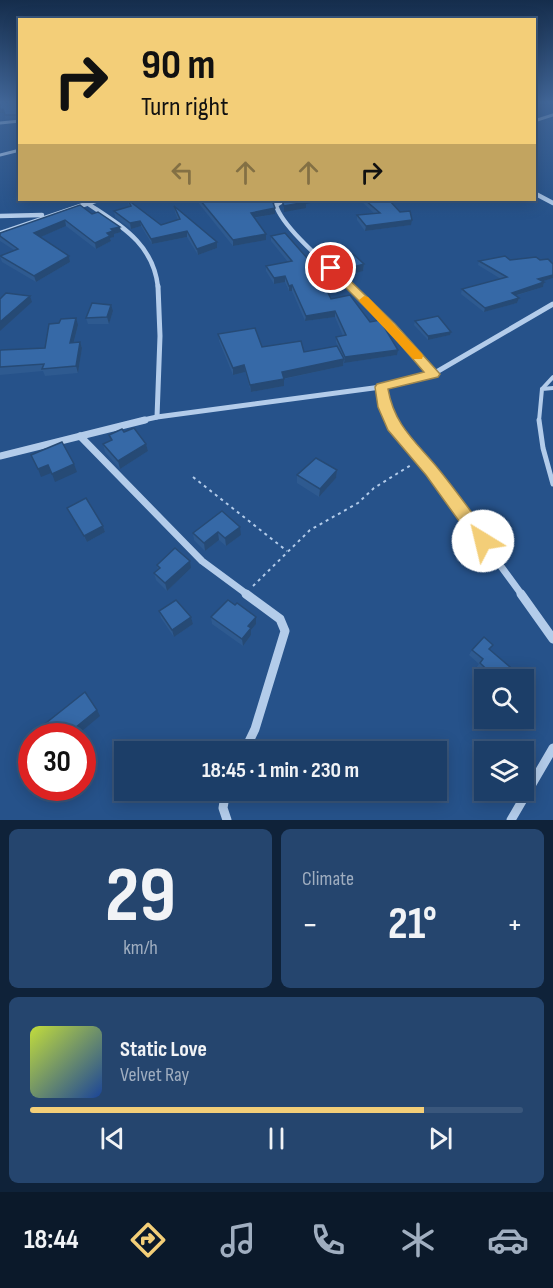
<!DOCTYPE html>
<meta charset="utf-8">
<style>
:root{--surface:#1c3e68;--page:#25456e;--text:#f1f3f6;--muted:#a0aec0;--line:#3a577c;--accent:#f3ce78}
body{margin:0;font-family:"Sofia Sans Condensed",sans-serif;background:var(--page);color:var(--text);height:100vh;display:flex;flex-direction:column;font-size:22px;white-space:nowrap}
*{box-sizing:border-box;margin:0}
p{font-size:20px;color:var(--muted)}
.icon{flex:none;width:33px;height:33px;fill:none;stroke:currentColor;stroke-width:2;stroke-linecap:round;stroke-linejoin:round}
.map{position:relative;height:820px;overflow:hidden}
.side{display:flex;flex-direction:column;gap:9px;padding:9px;background:#0f2239;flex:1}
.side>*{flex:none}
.top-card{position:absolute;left:18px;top:18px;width:518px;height:183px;border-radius:0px;box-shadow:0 3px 15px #0003,0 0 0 2px var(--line);background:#f3ce78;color:#111;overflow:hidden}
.buttons{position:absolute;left:474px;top:669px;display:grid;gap:12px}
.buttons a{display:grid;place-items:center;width:60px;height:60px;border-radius:0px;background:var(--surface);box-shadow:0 3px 15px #0003,0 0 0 2px var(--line);font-size:30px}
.speed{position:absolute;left:18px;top:723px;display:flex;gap:12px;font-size:30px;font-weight:700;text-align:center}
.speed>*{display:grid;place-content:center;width:78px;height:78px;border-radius:50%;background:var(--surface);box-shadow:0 3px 15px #0003,0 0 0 2px var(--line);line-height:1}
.speed .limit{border:9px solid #d22;background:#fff;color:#111}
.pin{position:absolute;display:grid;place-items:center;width:51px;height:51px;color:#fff;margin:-26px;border:3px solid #fff;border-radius:50%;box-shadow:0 2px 6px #0007}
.me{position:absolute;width:66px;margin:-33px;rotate:324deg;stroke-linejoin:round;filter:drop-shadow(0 0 4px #0008)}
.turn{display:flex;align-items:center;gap:21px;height:126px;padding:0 24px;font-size:27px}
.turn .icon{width:78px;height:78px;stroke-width:2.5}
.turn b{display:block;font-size:42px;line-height:51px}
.lanes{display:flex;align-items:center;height:57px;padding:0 24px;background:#0003;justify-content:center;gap:30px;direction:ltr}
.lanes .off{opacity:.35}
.big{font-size:45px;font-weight:700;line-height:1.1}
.side .widget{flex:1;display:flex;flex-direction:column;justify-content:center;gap:9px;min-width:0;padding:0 21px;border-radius:9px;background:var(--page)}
.side .dial{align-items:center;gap:0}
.dial b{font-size:78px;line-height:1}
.song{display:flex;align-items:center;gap:18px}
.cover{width:72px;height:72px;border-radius:9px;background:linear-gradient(135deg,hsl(70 70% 55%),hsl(220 70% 35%))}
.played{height:6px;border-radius:3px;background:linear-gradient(90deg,var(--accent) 80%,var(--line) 80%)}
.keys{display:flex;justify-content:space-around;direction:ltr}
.heat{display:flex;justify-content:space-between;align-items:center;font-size:33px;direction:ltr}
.side .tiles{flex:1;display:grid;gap:9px;grid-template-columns:1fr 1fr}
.widget:last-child{grid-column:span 2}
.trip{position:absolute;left:114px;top:741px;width:333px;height:60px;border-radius:0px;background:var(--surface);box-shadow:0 3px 15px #0003,0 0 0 2px var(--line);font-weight:700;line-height:60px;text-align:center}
.tab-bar{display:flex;height:96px;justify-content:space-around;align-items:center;background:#0b192a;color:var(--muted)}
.tab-bar .icon{width:42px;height:42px}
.tab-bar .selected{color:var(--accent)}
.tab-bar b{font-size:27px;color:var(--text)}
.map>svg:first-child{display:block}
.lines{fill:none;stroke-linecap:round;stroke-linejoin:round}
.path{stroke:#b3ccea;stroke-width:2;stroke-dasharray:3 4;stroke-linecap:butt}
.service-far1{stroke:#b3ccea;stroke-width:4}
.service{stroke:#b3ccea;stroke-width:5}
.minor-far4{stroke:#b3ccea;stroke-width:3}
.minor-far3{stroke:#b3ccea;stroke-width:4.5}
.minor-far2{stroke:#b3ccea;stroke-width:5}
.minor-far1{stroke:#b3ccea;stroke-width:7}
.minor{stroke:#b3ccea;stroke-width:9}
.wall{fill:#2e5a90}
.shaded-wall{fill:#264a75}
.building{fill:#3669a7;stroke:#264a75;stroke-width:1.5}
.route{fill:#f3ce78;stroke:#9e864e;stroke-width:1.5}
.slow{fill:#f59e0b}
</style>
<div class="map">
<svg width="553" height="820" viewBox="0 0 553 820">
<rect width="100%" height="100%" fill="#26528a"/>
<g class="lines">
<!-- path -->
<g class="path">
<polyline points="193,477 287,551"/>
<polyline points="253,586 310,530 358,503 374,488 411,465"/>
</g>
<!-- service-far1 -->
<g class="service-far1">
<polyline points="542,389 553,377"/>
<polyline points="539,421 542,389 553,388"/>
</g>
<!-- service -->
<polyline class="service" points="539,420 543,448 553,484"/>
<!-- minor-far4 -->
<g class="minor-far4">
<polyline points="534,121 553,115"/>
<polyline points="0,123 20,121"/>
<polyline points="0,155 20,150"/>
</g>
<!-- minor-far3 -->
<g class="minor-far3">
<polyline points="534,193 553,203"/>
<path d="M284 200 276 205C282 228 332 269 351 287"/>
<path d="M87 203C121 226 153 243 158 287"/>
<polyline points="0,216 42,215"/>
<polyline points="0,233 98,200"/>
</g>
<!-- minor-far2 -->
<g class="minor-far2">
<polyline points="350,286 380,315 433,374"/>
<polyline points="381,387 390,421"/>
<polyline points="157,417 160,336 158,286"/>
<polyline points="139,421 157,417 381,387 433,374 553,304"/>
</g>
<!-- minor-far1 -->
<g class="minor-far1">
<polyline points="389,420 431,471 522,595"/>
<polyline points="80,436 202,561 248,595"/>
<polyline points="0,456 145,420"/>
</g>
<!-- minor -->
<g class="minor">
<polyline points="521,594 553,639"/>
<polyline points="244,752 255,729 285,631 280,619 246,594"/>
<polyline points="226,790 223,808 227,820"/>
<polyline points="511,820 553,748"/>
</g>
</g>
<!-- wall -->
<g class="wall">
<polygon points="0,102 20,102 20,118 6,119 4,113 0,113"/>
<polygon points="127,200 161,225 178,220 175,212 174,206 217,248 198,255 187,237 152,244 141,226 131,229 115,217 114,211 129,206"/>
<polygon points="196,200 277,200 273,202 275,214 254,218 266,234 266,240 233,246"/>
<polygon points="360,200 389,200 411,225 365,231 357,220 357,215 375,214"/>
<polygon points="92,214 121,232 114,234 114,237 110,238 111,241 96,249 66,226 40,237 69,256 70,262 36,282 2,262 0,256 14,250 0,241 0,233"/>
<polygon points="271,236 307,258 327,273 319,275 331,299 397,355 344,363 344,362 343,366 284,379 284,386 251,392 245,372 233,375 219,341 218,334 262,347 304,352 338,347 336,342 336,337 343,336 335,317 305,321 292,291 289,291 285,282 274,284 266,271 266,266 288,262 271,241"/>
<polygon points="339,258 364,264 363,271 349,275 339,265"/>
<polygon points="510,260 553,278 543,281 544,282 543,287 515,296 519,298 517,303 484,312 461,294 462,289 501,279 478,265 479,261"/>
<polygon points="113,311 109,324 88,324 86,318"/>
<polygon points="415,321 450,335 428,340 414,325"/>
<polygon points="78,325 74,342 80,342 82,348 78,373 45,376 43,371 0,375 0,351 45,348"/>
<polygon points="124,432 146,444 148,451 120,469 105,452 103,444 111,440 109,435"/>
<polygon points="337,470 336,478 319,497 297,483 297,475"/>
<polygon points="67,508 103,526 105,532 87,542 70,514"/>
<polygon points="222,511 241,535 226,546 219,540 205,551 194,540 193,533"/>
<polygon points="157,565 191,568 167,591 156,580 154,573 158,570"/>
<polygon points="159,611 191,617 193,624 174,637 161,618"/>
<polygon points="211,617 256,624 251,630 251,635 243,646 212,624"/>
<polygon points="472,650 490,650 508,670 519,680 489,680 476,668 479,664 469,655"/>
</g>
<!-- shaded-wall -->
<g class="shaded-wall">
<polygon points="3,109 4,113 0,113 0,110"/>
<polygon points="303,200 323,200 306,204 306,208 284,212 284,206"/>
<polygon points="275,208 275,214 251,218 251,213"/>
<polygon points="65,220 66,226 36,239 34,233"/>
<polygon points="412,220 411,225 365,231 366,226"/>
<polygon points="140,221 141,226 131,229 130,223"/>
<polygon points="120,227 121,232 114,234 114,237 110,238 111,241 96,249 95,243 111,229"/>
<polygon points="187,231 187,237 152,244 151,239"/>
<polygon points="266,234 266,240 233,246 233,240"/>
<polygon points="217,242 217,248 198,255 197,249"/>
<polygon points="69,256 70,262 36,282 34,276"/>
<polygon points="364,264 363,271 349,275 350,268"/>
<polygon points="327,268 327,273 317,275 317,270"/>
<polygon points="553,275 553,278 537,283 538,279"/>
<polygon points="285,276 285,282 274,284 274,278"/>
<polygon points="544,282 543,287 510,297 512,293"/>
<polygon points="292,285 292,291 289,291 289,286"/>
<polygon points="30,296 32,302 0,331 0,322"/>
<polygon points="519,298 517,303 484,312 485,308"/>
<polygon points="111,305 113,311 109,324 107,317"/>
<polygon points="335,311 335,317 305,321 306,316"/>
<polygon points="76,318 78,325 72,349 70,343"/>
<polygon points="451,332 450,335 428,340 428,336"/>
<polygon points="80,342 82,348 78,373 76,366"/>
<polygon points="398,350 397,355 344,363 345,357"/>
<polygon points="344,359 343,366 282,379 282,372"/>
<polygon points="244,365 245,372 233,375 233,368"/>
<polygon points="284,379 284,386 251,392 250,385"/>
<polygon points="146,444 148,451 120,469 118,461"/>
<polygon points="74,464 77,472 55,482 52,474"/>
<polygon points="48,465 51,473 41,477 38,469"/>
<polygon points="337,470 336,478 319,497 320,489"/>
<polygon points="103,526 105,532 87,542 84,536"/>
<polygon points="240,527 241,535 226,546 225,538"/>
<polygon points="218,532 219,540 205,551 204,543"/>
<polygon points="190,561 191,568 167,591 165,583"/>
<polygon points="191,617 193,624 174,637 172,630"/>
<polygon points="256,617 256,624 251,630 251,635 243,646 242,639 248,626"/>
<polygon points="97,710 100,716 76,736 65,736"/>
</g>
<!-- building -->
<g class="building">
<polygon points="0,102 20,102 20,115 5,115 3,109 0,110"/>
<polygon points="128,200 161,225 180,219 174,206 217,242 197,249 187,231 151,239 140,221 130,223 114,211 131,206"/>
<polygon points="200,200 272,200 275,208 251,213 266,234 233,240"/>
<polygon points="283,200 304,200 306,202 284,206 282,201"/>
<polygon points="365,200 389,200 400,212 410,211 412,220 366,226 357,215 380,213"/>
<polygon points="80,205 92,214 98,212 120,227 111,229 113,231 107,233 110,236 95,243 65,220 34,233 69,256 34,276 0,256 18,249 0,236 0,233"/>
<polygon points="285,233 307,258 315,256 327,268 317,270 331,299 350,295 370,322 380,320 398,350 345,357 336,337 346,335 335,311 306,316 292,285 289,286 285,276 274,278 266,266 292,261 271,236"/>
<polygon points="353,254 364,264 350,268 339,258"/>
<polygon points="505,256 510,260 536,257 540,260 548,259 553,264 553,275 538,279 544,282 512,293 519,298 485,308 462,289 507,277 479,261"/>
<polygon points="6,293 30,296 0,322 0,299"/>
<polygon points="92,303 111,305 107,317 86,318"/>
<polygon points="438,316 451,332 428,336 415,321"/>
<polygon points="76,318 70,343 80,342 76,366 42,369 44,364 0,367 0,351 1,350 45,348 49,324 59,323 61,319"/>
<polygon points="255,328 262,347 301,341 304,352 337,346 344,359 282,372 284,379 250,385 244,365 233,368 218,334"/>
<polygon points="134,428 146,444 118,461 103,444 112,440 109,435 122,429 124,432"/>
<polygon points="62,442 74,464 52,474 48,465 38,469 31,455"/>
<polygon points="316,458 337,470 320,489 297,475"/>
<polygon points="86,498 103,526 84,536 67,508"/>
<polygon points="222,511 240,527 225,538 218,532 204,543 193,533"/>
<polygon points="175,548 190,561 165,583 154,573 160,568 157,565"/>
<polygon points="176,600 191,617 172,630 159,611"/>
<polygon points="228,600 235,605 237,603 256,617 248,626 251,628 242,639 211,617"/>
<polygon points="484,637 493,645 489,649 510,667 507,669 519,680 498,680 480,663 483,659 472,650"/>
<polygon points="85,692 97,710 65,736 46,736 41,727"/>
</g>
<!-- sky -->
<linearGradient id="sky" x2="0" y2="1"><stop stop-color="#152d4c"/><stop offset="0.47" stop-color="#416698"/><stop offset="1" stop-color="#416698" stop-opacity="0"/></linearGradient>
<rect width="553" height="217" fill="url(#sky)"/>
<!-- route -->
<path class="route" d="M331 265 335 266 395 324 440 374 438 377 388 389C394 424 414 440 436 466 455 489 472 513 489 536L492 541 489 546 483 548 477 546 426 475 388 430 378 407 375 387 377 384 424 372 387 329 326 268Z"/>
<!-- slow -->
<polygon class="slow" points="364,296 368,297 422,354 423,356 422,359 413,359 360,302 359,300"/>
</svg>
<div class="buttons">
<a><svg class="icon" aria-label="search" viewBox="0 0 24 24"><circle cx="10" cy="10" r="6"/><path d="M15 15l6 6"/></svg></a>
<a><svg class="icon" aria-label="layers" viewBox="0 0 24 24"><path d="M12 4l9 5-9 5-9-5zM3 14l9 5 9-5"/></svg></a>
</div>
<div class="speed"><div class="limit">30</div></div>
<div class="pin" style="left:331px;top:268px;background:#d93025"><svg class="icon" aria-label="arrive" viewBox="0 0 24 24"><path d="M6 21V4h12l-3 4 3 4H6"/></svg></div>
<svg class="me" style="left:483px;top:541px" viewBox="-20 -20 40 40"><circle r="19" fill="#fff"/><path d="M0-13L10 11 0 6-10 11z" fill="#f3ce78"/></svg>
<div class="trip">18:45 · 1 min · 230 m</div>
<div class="top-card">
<div class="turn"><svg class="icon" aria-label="right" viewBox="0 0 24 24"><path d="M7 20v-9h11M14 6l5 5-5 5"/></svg><div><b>90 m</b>Turn right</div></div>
<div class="lanes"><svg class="icon off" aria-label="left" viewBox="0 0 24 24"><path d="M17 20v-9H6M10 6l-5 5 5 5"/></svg><svg class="icon off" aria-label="ahead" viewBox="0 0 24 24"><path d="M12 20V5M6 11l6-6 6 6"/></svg><svg class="icon off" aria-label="ahead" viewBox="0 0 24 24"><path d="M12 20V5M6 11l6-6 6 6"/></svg><svg class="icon" aria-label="right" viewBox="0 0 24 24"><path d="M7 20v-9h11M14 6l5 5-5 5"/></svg></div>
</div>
</div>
<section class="side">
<div class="tiles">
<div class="widget dial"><b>29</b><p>km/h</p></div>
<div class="widget"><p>Climate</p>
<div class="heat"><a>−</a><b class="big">21°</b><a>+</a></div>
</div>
<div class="widget">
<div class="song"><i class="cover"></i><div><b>Static Love</b><p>Velvet Ray</p></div></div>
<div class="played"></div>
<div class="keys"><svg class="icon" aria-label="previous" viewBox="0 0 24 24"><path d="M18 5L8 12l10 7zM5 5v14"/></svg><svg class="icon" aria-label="pause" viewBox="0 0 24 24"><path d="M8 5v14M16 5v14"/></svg><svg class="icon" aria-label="next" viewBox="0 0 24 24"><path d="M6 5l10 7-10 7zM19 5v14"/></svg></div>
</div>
</div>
</section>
<nav class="tab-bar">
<b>18:44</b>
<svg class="icon selected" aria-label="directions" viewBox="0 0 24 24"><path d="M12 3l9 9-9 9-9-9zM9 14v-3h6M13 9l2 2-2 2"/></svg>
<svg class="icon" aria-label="music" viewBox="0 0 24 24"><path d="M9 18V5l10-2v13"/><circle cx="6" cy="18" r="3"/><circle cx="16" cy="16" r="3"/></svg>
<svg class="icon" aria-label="phone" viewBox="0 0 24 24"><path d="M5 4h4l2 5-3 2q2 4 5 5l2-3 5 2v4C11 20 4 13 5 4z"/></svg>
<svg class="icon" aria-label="climate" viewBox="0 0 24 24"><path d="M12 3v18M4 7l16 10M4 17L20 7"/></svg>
<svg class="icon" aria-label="car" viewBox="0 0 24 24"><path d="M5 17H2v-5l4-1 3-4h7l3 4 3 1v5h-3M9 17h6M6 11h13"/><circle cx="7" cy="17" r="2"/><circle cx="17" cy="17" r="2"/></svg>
</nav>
